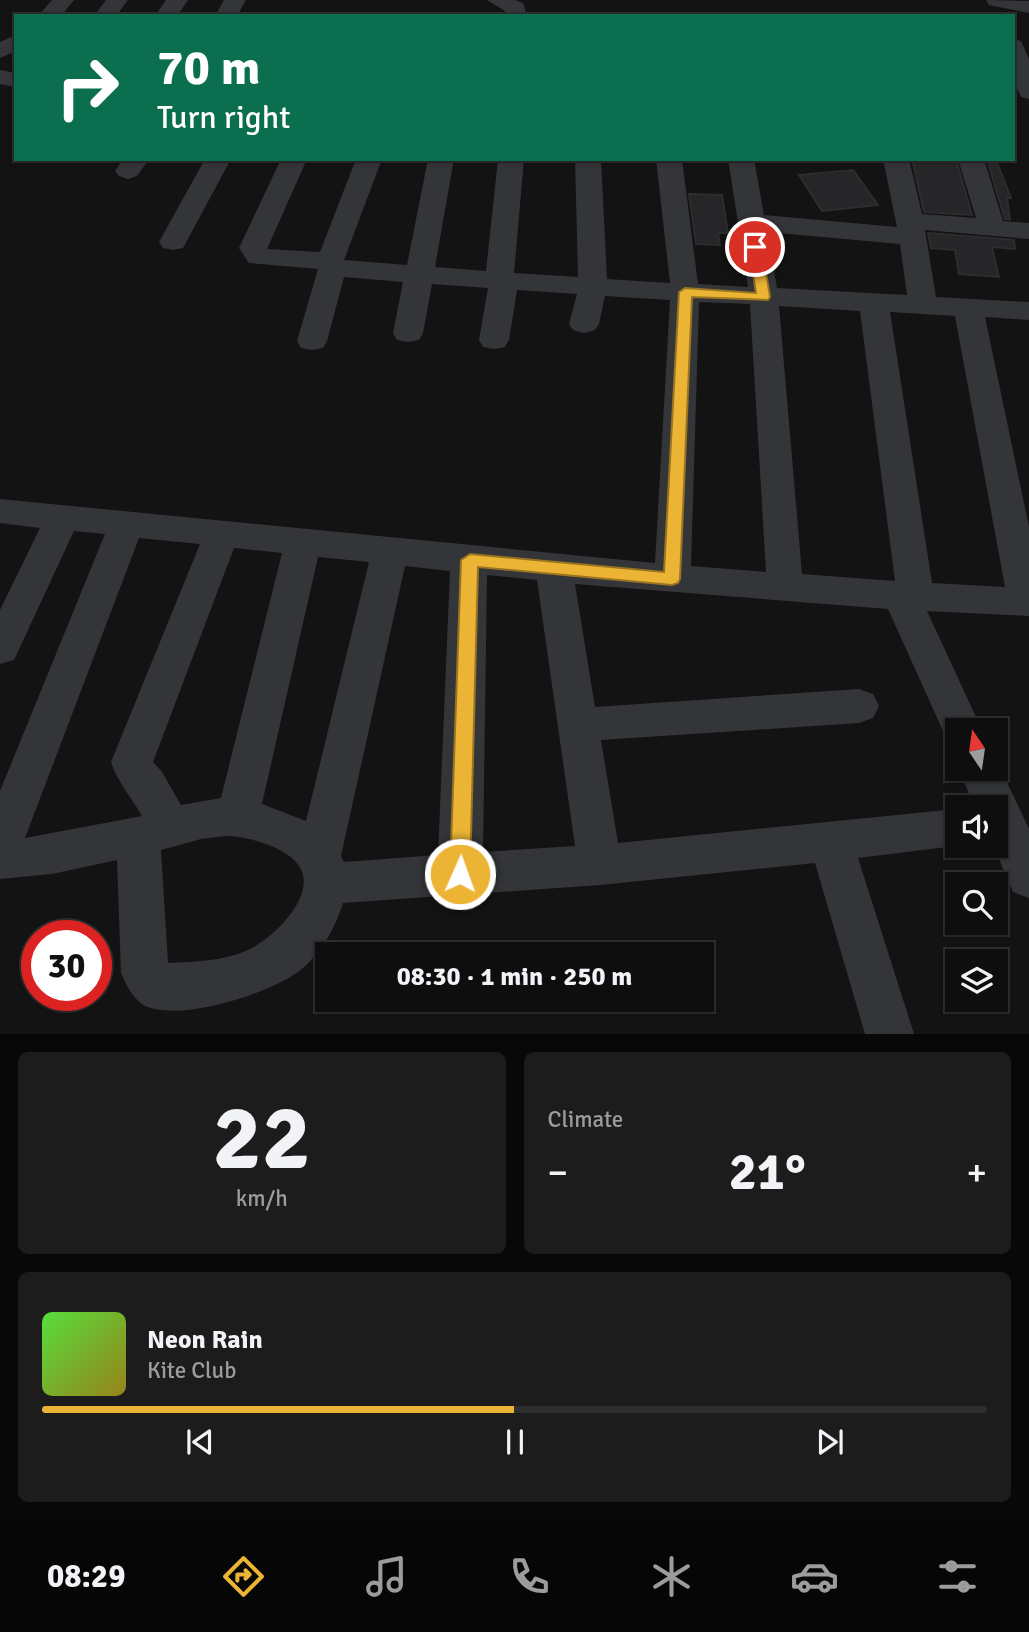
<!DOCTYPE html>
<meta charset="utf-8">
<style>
:root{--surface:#0e0e0f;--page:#1c1c1d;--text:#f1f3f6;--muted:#9b9c9e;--line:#2e2e2f;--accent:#ebb435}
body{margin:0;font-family:Signika,sans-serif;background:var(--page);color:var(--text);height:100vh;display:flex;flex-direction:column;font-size:26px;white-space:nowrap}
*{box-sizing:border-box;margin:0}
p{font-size:23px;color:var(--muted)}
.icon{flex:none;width:38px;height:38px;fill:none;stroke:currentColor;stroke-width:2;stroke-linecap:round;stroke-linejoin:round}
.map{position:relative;height:1034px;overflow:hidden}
.drawer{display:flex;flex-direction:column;gap:18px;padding:18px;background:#080808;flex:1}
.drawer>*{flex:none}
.banner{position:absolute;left:14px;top:14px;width:1001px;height:147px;border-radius:0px;box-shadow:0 2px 5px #0004,0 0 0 2px var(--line);background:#0b6e4f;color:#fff;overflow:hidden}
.needle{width:46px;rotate:347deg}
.tools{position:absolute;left:945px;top:718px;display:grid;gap:14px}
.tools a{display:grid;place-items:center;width:63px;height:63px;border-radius:0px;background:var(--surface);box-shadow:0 2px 5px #0004,0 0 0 2px var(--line);font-size:35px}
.speed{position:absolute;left:21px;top:920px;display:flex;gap:14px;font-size:35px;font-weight:700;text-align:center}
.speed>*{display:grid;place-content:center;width:91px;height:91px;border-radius:50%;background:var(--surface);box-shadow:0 2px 5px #0004,0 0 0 2px var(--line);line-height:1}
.speed .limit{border:10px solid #d22;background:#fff;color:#111}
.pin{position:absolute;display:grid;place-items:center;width:60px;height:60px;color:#fff;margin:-30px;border:4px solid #fff;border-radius:50%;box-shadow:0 2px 7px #0007}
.me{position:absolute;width:77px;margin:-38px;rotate:2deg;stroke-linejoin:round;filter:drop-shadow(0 0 5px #0008)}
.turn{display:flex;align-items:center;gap:24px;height:147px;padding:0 28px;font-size:32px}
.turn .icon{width:91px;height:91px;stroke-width:2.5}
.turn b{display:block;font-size:49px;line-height:60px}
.big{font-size:52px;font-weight:700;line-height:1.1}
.drawer .tile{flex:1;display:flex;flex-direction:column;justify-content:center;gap:10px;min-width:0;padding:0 24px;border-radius:10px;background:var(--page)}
.drawer .dial{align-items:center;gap:0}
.dial b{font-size:91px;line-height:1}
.song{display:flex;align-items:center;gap:21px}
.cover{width:84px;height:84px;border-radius:10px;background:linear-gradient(135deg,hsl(110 70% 55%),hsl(50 70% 35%))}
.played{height:7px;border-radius:4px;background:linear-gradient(90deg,var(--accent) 50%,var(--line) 50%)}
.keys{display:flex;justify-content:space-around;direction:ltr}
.heat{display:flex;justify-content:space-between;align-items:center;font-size:38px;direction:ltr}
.drawer .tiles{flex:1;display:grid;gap:18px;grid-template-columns:1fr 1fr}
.tile:last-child{grid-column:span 2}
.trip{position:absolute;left:315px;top:942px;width:399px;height:70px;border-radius:0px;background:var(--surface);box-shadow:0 2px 5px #0004,0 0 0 2px var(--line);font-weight:700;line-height:70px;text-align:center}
.tabs{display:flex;height:112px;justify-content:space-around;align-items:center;background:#060606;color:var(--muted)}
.tabs .icon{width:49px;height:49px}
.tabs .active{color:var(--accent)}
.tabs b{font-size:32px;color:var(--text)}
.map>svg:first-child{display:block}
.building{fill:#262628;stroke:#2d2d30;stroke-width:2}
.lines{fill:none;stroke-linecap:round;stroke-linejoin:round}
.minor{fill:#343539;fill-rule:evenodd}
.route{fill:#ebb435;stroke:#997522;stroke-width:2}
</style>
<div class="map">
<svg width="1029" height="1034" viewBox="0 0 1029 1034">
<rect width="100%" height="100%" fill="#131314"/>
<!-- building -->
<g class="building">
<polygon points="912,159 956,159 972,215 924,212"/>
<polygon points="988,163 997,163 1011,198 1007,198 1010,219 1005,219"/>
<polygon points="853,170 878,205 822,211 799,175"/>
<polygon points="689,194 722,195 728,233 718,233 720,245 696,244"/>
<polygon points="928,233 1014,240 1015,249 992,247 999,277 959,274 955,250 931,248"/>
</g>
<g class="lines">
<!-- minor -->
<g class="minor">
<polygon points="52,0 74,0 61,16 38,16"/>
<polygon points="106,0 128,0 116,16 94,16"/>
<polygon points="166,0 188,0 177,16 155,16"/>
<polygon points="224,0 246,0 237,16 215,16"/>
<polygon points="487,0 515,0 523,3 527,16 505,16 505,11"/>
<polygon points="986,0 1029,1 1029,13 989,5"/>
<polygon points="16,35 16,51 0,58 0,42"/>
<polygon points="1013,39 1021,41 1029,59 1029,99 1021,97 1013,80"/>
<polygon points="0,70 16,73 16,87 0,84"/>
<polygon points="123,159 149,159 137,176 128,179 119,176 115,171"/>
<polygon points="205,159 231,159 183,248 173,250 163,248 159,242"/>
<path d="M281 159H307L267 249 320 252 356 159H382L344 260 407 265 428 159H454L435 267 486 271 498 159H524L514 273 578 277 575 159H601L607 279 670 283 656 159H682L698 284 748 287 728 159H754L764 215 897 227 883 159H909L922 214 976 218 958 159H984L1003 221 1029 223V239L925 230 936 297 1029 302V320L985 317 1029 527V616L927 611 982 730H957V745L948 742 888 609 575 584 595 707 859 689 873 694 879 706 873 718 859 723 601 740 618 843 957 809V845H963L858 858 914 1034H865L815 863 600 885 343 903C335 928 323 950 304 967 278 992 174 1025 142 1004 131 996 126 984 121 973L117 860 52 874 0 879V791L105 534 74 531 14 660 0 664V610L40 528 0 523V499L655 563 670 300 605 296 599 324 595 330 584 333 573 330 569 324 577 294 517 290 509 340 505 347 494 349 483 347 479 340 488 288 432 284 423 333 419 340 408 342 397 340 393 333 403 282 344 277 327 341 323 348 312 350 301 348 297 341 318 269 249 263 239 248ZM767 232 900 244 907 295 777 288ZM699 302 750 304 766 572 691 566ZM779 306 860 311 895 581 802 574ZM890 312 955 316 1005 587 932 583ZM139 538 200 544 111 762C118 783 131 797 142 816L25 838ZM234 548 282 553 221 798 181 805 162 772 153 762ZM318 557 369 562 306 821 262 804ZM405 566 450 571 438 855 344 862 341 856ZM487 575 537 580 575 846 483 852ZM226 836C247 836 287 847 299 866 319 895 272 939 248 950 224 961 194 962 168 963L161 850 201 839Z"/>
<polygon points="996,759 1029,829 1029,898 1013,892 993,845 996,845 996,807 975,807 958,768 996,768"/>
</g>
</g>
<!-- route -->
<polygon class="route" points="755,243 762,247 770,297 768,300 692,297 680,579 678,583 672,585 478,567 470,874 467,880 460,883 453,880 450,874 461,560 470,554 664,572 679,292 685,288 756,293 749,247"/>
</svg>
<div class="tools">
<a><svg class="needle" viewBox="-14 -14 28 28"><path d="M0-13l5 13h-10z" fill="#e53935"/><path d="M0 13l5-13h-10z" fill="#9b9c9e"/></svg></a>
<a><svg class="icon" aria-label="sound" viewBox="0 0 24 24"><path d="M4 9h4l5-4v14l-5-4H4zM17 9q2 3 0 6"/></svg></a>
<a><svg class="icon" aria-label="search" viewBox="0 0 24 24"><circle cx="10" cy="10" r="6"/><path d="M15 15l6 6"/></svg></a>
<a><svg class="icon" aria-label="layers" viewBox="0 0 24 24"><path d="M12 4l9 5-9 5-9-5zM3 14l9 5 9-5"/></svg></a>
</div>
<div class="speed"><div class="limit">30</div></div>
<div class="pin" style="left:755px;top:247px;background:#d93025"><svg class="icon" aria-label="arrive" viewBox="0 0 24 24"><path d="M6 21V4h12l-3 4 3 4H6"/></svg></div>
<svg class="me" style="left:460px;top:874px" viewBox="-20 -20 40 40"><circle r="17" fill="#ebb435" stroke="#fff" stroke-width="3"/><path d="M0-11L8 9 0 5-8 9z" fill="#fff"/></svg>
<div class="trip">08:30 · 1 min · 250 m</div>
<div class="banner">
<div class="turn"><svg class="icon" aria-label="right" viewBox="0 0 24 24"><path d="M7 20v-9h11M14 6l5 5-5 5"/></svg><div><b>70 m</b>Turn right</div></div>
</div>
</div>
<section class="drawer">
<div class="tiles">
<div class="tile dial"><b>22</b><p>km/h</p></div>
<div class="tile"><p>Climate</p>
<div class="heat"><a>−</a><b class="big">21°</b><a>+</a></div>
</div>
<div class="tile">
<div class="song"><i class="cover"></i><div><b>Neon Rain</b><p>Kite Club</p></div></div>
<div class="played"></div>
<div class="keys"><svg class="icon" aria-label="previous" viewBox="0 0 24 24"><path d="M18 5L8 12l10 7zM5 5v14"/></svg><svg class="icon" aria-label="pause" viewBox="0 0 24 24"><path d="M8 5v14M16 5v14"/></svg><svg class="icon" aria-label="next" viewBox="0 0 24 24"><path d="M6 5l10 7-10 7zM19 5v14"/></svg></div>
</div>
</div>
</section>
<nav class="tabs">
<b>08:29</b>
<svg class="icon active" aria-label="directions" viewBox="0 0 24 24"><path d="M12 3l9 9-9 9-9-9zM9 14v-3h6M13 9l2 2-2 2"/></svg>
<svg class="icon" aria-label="music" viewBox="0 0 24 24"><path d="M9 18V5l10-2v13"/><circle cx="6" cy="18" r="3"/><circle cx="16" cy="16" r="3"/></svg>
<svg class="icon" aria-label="phone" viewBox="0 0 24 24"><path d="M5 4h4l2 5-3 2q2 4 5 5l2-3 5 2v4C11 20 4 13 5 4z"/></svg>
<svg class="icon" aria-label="climate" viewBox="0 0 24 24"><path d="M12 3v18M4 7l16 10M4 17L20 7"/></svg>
<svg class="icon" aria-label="car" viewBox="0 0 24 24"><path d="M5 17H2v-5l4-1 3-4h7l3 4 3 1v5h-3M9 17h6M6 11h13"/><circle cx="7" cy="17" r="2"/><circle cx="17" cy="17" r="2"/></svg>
<svg class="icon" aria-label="filters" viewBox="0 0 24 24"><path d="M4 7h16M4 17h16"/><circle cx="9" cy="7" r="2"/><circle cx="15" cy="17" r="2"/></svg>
</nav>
